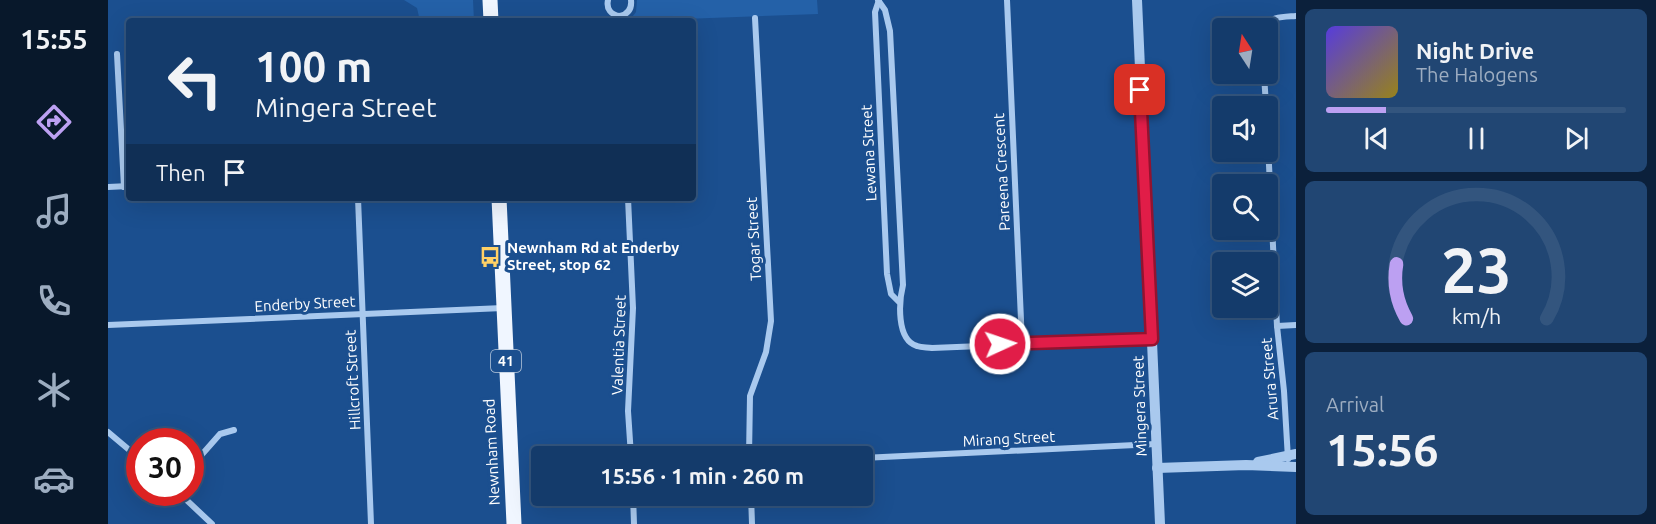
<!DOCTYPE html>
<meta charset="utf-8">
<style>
:root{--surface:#143b6b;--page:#214673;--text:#f1f3f6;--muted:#9dadc1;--line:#33557e;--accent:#bca0f2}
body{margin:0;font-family:Ubuntu,sans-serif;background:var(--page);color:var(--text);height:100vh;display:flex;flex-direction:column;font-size:22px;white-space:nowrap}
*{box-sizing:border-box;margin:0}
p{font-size:20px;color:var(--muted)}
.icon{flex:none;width:33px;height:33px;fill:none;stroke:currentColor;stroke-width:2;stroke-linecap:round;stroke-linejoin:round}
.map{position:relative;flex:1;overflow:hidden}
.sheet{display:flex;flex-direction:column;gap:9px;padding:9px;background:#0b203b;width:360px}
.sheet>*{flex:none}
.hud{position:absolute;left:18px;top:18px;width:570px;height:183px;border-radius:6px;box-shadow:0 6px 24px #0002,0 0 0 2px var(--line);background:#143b6b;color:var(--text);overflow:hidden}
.needle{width:39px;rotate:348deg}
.fabs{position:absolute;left:1104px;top:18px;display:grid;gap:12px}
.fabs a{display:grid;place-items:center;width:66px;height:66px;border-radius:6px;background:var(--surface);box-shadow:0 6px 24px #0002,0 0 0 2px var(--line);font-size:30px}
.speed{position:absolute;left:18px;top:428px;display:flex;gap:12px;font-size:30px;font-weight:700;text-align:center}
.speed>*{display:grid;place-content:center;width:78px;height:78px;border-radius:50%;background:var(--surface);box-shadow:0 6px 24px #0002,0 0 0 2px var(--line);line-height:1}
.speed .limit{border:9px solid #d22;background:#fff;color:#111}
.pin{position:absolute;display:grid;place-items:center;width:51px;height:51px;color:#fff;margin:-26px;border-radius:12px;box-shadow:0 3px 9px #0006}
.me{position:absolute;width:66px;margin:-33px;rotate:87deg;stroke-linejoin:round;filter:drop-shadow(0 0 4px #0008)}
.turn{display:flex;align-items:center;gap:21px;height:126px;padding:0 30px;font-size:27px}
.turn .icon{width:78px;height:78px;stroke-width:2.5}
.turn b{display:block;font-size:42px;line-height:51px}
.then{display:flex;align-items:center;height:57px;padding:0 30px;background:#0003;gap:12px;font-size:22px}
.big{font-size:45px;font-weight:700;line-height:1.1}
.sheet .tile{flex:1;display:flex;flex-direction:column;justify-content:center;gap:9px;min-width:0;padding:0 21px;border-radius:9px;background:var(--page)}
.sheet .dial{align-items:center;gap:0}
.dial svg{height:156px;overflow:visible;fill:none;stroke:var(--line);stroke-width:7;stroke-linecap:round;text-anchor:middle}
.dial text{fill:var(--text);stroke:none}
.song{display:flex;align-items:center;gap:18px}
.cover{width:72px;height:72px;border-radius:9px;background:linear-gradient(135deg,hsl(250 70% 55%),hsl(50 70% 35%))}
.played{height:6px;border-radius:3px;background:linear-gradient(90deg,var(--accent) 20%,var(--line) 20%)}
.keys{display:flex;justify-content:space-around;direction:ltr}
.trip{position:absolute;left:423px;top:446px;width:342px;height:60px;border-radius:6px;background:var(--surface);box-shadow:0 6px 24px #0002,0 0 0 2px var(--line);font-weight:700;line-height:60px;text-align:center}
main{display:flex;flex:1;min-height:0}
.menu{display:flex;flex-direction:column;width:108px;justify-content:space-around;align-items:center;background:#08182b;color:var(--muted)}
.menu .icon{width:42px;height:42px}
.menu .current{color:var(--accent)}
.menu b{font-size:27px;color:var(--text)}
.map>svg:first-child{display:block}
.green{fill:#2461a8}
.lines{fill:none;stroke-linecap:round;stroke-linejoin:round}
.minor{stroke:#a9c9ee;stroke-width:6}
.tertiary{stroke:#a9c9ee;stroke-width:10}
.primary{stroke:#f0f6ff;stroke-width:15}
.route-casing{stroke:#92132f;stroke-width:15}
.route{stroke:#e11d48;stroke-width:10}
.labels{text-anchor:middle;stroke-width:6;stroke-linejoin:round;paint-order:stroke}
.shield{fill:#1b4f8f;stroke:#bbcadd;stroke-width:1.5}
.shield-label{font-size:14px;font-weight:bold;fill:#fff}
.street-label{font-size:15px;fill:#fff;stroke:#1b4f8f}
.poi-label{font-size:15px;font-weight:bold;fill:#fff;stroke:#1b4f8f;text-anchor:start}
</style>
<main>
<nav class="menu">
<b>15:55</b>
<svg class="icon current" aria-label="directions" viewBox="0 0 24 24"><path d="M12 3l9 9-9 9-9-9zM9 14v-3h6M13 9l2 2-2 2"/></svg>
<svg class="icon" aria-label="music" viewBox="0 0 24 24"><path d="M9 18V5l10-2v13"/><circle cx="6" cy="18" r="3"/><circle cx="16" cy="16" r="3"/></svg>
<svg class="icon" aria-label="phone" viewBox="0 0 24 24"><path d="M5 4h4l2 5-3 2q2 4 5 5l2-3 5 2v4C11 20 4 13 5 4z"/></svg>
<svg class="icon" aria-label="climate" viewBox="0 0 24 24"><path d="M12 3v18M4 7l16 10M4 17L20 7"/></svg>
<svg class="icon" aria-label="car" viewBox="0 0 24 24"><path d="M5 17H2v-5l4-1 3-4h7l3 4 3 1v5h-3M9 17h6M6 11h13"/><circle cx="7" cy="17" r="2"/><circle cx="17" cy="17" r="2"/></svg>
</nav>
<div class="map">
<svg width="1188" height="524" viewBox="0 0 1188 524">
<rect width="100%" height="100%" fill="#1b4f8f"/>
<!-- green -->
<g class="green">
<polygon points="296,0 365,0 366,21 312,21 309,8"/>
<polygon points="529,0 709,0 710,14 521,21 528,12"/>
</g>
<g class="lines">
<!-- minor -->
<g class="minor">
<path d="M500 0C498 9 503 15 512 16 520 14 524 9 523 0"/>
<path d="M770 0 777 10 782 31 795 285C791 301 788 340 809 346 814 348 819 347 824 348L1044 339"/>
<polyline points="771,0 767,12 779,274 783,294 791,302"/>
<polyline points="899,0 914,343"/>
<path d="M1155 28C1163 16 1175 17 1188 16"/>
<polyline points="9,54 16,187"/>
<polyline points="1156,74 1158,106"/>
<polyline points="1160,145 1169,326 1176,391 1180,459"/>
<polyline points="0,187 21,186"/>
<polyline points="250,198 263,524"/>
<polyline points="520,198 525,308 520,411 523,456"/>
<polyline points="0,325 395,308"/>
<polyline points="1169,326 1188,325"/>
<polyline points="0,432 32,459"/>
<polyline points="641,456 642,396 658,352 663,321 647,18"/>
<polyline points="754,458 1048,444"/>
<polyline points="82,468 112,434 126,430"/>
<polyline points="70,492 104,524"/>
<polyline points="525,495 526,524"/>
<polyline points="643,495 644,524"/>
</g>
<!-- tertiary -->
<g class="tertiary">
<polyline points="1029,0 1052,524"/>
<polyline points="1150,462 1188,454"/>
<polyline points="1049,468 1138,465 1188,467"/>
</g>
<!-- primary -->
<g class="primary">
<polyline points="382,0 383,21"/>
<polyline points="391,198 406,524"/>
</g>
</g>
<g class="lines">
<defs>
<polyline id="route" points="892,344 1044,339 1032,90"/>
</defs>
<!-- route casing -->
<use href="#route" class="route-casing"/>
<!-- route -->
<use href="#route" class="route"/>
</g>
<!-- icons -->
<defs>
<symbol id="bus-bare" viewBox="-9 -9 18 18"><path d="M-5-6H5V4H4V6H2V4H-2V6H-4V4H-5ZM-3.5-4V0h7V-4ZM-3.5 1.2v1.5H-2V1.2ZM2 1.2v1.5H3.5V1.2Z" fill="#ffd166" stroke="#1b4f8f" stroke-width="2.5" paint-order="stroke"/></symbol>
</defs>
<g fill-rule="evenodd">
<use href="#bus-bare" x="367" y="242" width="30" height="30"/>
</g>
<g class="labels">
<!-- shield labels -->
<rect class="shield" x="383" y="350" width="30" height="22" rx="4.5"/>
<g class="shield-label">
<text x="398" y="366">41</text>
</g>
<!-- street labels -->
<g class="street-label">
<text transform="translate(761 153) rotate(-93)" y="5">Lewana Street</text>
<text transform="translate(894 172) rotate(-93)" y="5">Pareena Crescent</text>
<text transform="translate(646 239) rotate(-93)" y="5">Togar Street</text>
<text transform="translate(197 304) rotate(-3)" y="5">Enderby Street</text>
<text transform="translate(511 345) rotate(-88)" y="5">Valentia Street</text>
<text transform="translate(1162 379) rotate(-95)" y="5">Arura Street</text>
<text transform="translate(245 380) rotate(-93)" y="5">Hillcroft Street</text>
<text transform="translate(1032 406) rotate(-92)" y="5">Mingera Street</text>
<text transform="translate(901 439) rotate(-3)" y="5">Mirang Street</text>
<text transform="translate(384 452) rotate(-93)" y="5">Newnham Road</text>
</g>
<!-- poi labels -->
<g class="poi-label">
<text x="399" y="253">Newnham Rd at Enderby<tspan x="399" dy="17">Street, stop 62</tspan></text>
</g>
</g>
</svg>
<div class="fabs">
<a><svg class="needle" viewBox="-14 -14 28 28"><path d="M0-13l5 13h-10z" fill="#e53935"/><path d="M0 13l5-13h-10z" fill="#9dadc1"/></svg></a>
<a><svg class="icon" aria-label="sound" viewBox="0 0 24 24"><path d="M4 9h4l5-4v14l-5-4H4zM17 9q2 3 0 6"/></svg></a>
<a><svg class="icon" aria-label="search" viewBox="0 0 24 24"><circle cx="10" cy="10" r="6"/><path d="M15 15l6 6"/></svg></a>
<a><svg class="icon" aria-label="layers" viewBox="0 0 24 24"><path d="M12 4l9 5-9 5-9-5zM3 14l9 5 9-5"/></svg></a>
</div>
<div class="speed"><div class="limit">30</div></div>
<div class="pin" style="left:1032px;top:90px;background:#d93025"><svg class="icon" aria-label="arrive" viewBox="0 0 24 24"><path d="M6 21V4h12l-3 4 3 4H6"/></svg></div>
<svg class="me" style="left:892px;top:344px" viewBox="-20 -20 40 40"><circle r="17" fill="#e11d48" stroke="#fff" stroke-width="3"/><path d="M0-11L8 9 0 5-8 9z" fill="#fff"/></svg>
<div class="trip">15:56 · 1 min · 260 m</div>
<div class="hud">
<div class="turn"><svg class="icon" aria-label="left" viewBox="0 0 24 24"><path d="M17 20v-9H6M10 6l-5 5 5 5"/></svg><div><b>100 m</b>Mingera Street</div></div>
<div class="then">Then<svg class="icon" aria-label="arrive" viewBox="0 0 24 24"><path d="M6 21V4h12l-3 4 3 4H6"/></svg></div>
</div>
</div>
<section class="sheet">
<div class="tile">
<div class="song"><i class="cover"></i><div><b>Night Drive</b><p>The Halogens</p></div></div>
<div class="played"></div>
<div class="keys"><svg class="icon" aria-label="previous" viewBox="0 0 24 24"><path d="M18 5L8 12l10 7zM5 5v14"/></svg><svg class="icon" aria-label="pause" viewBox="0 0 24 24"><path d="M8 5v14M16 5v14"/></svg><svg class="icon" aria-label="next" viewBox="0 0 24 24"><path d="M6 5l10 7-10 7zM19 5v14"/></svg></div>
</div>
<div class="tile dial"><svg viewBox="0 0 100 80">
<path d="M14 69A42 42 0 1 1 86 69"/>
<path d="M14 69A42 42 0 0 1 9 41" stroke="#bca0f2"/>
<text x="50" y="56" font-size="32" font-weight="700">23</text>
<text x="50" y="72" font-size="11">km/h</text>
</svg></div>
<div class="tile"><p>Arrival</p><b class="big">15:56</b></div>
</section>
</main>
